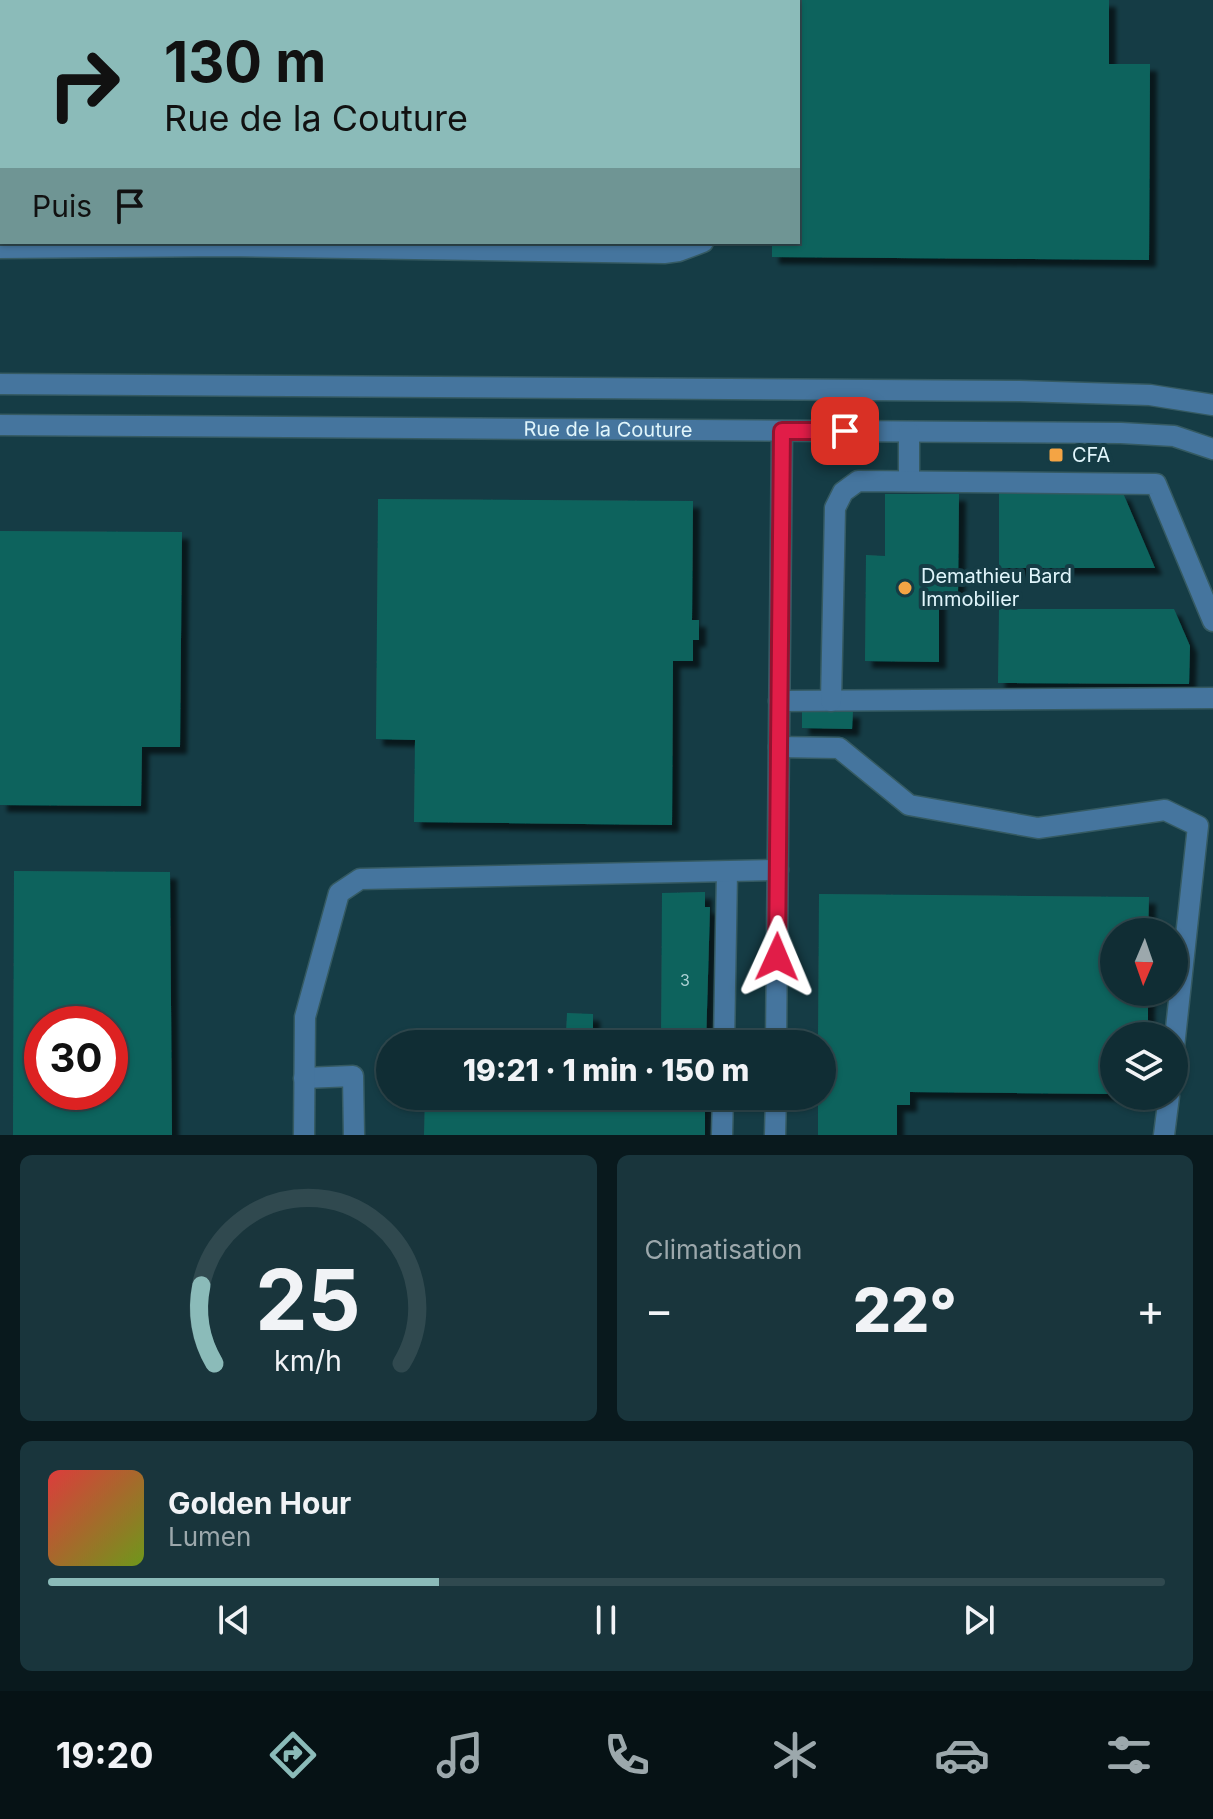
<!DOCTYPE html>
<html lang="fr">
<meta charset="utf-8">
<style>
:root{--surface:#102d34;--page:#19353c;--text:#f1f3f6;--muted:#9ca8ac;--line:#30494f;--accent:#8bbbb9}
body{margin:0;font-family:Inter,sans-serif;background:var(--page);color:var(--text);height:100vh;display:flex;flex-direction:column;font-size:30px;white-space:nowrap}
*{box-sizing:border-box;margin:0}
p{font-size:26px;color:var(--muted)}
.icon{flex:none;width:44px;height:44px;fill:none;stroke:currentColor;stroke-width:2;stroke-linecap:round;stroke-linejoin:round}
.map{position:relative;height:1135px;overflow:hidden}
.panel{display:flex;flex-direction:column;gap:20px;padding:20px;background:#09191d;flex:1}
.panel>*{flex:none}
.banner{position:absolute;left:0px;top:0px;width:800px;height:244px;box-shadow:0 2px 6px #0004,0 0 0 2px var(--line);background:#8bbbb9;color:#111;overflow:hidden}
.needle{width:52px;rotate:182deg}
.buttons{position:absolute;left:1100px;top:918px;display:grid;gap:16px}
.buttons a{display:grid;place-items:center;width:88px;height:88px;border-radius:50%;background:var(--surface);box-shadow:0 2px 6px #0004,0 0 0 2px var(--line);font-size:40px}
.speed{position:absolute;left:24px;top:1006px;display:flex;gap:16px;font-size:40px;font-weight:700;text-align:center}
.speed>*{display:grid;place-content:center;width:104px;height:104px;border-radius:50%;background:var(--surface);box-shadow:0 2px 6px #0004,0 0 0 2px var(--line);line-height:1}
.speed .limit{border:12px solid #d22;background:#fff;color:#111}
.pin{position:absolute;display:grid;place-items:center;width:68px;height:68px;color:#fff;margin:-34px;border-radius:16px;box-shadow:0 4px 12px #0006}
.me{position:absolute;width:88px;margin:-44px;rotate:1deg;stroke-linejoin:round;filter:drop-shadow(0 0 6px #0008)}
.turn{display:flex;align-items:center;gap:28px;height:168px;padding:0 32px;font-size:36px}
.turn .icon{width:104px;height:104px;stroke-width:2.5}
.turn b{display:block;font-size:56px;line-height:68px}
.then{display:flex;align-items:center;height:76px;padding:0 32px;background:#0003;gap:16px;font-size:30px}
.big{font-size:60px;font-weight:800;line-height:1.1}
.panel .tile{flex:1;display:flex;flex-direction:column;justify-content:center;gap:12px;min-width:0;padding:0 28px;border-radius:12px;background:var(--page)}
.panel .dial{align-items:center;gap:0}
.dial svg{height:208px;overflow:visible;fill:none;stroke:var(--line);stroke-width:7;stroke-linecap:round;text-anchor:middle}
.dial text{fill:var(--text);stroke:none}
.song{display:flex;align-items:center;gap:24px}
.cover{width:96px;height:96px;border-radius:12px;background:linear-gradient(135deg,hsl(0 70% 55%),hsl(80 70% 35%))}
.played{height:8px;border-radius:4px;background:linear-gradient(90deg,var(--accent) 35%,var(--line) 35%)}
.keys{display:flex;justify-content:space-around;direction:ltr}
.heat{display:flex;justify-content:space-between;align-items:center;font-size:44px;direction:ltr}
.panel .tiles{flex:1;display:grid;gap:20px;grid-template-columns:1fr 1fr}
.tile:last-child{grid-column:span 2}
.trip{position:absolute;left:376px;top:1030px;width:460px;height:80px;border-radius:40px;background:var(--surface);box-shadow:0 2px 6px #0004,0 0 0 2px var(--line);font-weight:800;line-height:80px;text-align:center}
.tab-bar{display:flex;height:128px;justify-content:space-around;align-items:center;background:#061215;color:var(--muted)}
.tab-bar .icon{width:56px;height:56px}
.tab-bar .current{color:var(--accent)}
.tab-bar b{font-size:36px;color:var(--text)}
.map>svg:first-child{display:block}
.building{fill:#11645d;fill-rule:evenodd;filter:url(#shadow)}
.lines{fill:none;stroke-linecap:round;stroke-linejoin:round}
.minor-tunnel{stroke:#335860;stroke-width:20;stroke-dasharray:20 10;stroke-linecap:butt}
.minor-casing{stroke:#355a62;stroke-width:23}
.minor{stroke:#45759e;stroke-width:20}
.route-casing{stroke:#92132f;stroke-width:20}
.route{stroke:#e11d48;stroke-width:14}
.poi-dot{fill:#f4a444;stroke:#153c45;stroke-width:3}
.labels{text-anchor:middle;stroke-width:8;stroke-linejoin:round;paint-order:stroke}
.number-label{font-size:16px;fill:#acd1d4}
.street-label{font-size:20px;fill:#e0f5fb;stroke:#153c45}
.poi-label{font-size:20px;fill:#e0f5fb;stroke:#153c45;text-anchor:start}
</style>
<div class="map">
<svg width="1213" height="1135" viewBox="0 0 1213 1135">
<defs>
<filter id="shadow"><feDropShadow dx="7" dy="7" stdDeviation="2" flood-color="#0009"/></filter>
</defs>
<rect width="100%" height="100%" fill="#153c45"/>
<!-- building -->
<g class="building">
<polygon points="798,0 1109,0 1109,64 1150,64 1149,260 772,257 772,242 798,242"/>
<polygon points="999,493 1123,493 1155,568 999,568"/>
<polygon points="885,494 959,494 958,595 939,596 939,662 865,661 866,555 885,556"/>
<polygon points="378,499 693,501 692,620 699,620 699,640 693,640 693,661 673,661 672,825 414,822 415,740 376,739"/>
<polygon points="0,531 182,532 180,747 142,747 141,806 0,805"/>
<polygon points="999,609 1174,609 1190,646 1189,684 998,683"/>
<polygon points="802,710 853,711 852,729 802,728"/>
<path d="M14 871 170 872 172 1135H13ZM42 1024H110V1092H42Z"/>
<polygon points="705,892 705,907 710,907 706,1044 661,1044 662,893"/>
<polygon points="819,894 1149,897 1148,932 1114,932 1114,992 1148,992 1148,1036 1114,1036 1114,1094 910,1092 910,1105 897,1105 897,1135 818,1135 818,1096 822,1096 822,1044 818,1044"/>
<polygon points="567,1013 593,1014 593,1034 643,1035 644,1044 563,1044 563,1033 566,1033"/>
<polygon points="425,1096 705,1096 705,1135 424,1135"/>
</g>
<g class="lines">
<!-- minor-tunnel -->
<polyline class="minor-tunnel" points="53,2 53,0"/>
<defs>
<g id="minor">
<polyline points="740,2 740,0"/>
<polyline points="0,248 226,246 664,253 679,251 703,242"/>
<polyline points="0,384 1020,391 1150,395 1213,405"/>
<path id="s1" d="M0 425 1121 433 1174 436 1213 449"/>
<polyline points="909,480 909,432"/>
<polyline points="779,701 1213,698"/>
<polyline points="831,701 835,508 843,492 858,481 1156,484 1213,621"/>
<polyline points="779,747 839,748 909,805 1038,828 1165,810 1198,826 1174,1047"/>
<polyline points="724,1044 727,872"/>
<polyline points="776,1044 782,431"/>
<polyline points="304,1078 353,1076 354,1135"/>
<polyline points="304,1135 305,1017 339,893 360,879 778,870"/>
<polyline points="722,1135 723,1096"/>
<polyline points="775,1135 776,1096"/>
<polyline points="1164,1135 1169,1096"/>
</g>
</defs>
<!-- minor casing -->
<use href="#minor" class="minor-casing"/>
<!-- minor -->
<use href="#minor" class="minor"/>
</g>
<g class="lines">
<defs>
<polyline id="route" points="777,957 782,431 845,431"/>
</defs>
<!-- route casing -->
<use href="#route" class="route-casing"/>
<!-- route -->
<use href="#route" class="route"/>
</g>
<!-- markers -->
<g class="poi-dot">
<rect x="1048" y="447" width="16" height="16" rx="4"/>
<circle cx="905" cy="588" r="8"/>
</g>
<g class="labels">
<!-- number labels -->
<g class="number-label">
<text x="685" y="986">3</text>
</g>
<!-- street labels -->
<g class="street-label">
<text dy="7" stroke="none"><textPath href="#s1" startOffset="608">Rue de la Couture</textPath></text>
</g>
<!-- poi labels -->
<g class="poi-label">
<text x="1072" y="462">CFA</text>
<text x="921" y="583">Demathieu Bard<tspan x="921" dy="23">Immobilier</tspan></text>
</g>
</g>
</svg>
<div class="buttons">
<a><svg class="needle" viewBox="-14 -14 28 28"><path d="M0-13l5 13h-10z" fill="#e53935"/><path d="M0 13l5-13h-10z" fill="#9ca8ac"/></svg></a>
<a><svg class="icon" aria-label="layers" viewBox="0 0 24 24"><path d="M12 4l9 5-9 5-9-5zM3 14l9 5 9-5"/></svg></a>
</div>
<div class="speed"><div class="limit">30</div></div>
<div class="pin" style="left:845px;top:431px;background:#d93025"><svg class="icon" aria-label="arrive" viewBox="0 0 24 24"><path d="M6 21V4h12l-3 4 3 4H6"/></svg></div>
<svg class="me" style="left:777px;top:957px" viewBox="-20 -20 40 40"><path d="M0-17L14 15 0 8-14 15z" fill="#e11d48" stroke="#fff" stroke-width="4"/></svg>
<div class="trip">19:21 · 1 min · 150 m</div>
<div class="banner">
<div class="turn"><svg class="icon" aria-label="right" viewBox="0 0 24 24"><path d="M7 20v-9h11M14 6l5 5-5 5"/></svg><div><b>130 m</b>Rue de la Couture</div></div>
<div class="then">Puis<svg class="icon" aria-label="arrive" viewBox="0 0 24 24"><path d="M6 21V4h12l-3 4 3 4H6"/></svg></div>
</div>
</div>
<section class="panel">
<div class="tiles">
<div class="tile dial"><svg viewBox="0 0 100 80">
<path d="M14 69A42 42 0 1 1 86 69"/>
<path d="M14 69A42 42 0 0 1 9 39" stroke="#8bbbb9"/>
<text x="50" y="56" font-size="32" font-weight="700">25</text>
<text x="50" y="72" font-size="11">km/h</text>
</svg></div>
<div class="tile"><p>Climatisation</p>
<div class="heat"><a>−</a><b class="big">22°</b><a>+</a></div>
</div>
<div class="tile">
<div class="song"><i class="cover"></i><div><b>Golden Hour</b><p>Lumen</p></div></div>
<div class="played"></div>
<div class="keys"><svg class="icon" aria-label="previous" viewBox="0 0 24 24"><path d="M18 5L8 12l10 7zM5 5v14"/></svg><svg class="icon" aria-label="pause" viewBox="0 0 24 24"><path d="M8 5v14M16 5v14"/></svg><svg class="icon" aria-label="next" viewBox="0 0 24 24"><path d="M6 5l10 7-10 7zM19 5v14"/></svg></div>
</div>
</div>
</section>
<nav class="tab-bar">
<b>19:20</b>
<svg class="icon current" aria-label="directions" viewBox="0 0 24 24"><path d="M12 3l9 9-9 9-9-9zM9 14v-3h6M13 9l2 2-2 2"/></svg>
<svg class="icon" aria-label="music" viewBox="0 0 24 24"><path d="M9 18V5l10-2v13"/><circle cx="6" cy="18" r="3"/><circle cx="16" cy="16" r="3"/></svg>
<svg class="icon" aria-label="phone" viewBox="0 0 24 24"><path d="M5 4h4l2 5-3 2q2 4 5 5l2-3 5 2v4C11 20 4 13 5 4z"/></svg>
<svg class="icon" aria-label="climate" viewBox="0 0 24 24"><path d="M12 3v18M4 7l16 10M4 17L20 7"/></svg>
<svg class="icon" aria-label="car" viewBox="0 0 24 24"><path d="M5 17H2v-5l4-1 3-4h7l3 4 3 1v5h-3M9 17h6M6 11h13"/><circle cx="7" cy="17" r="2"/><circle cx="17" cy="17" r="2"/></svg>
<svg class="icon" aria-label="filters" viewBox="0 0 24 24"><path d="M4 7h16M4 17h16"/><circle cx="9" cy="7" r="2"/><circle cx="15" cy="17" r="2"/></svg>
</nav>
